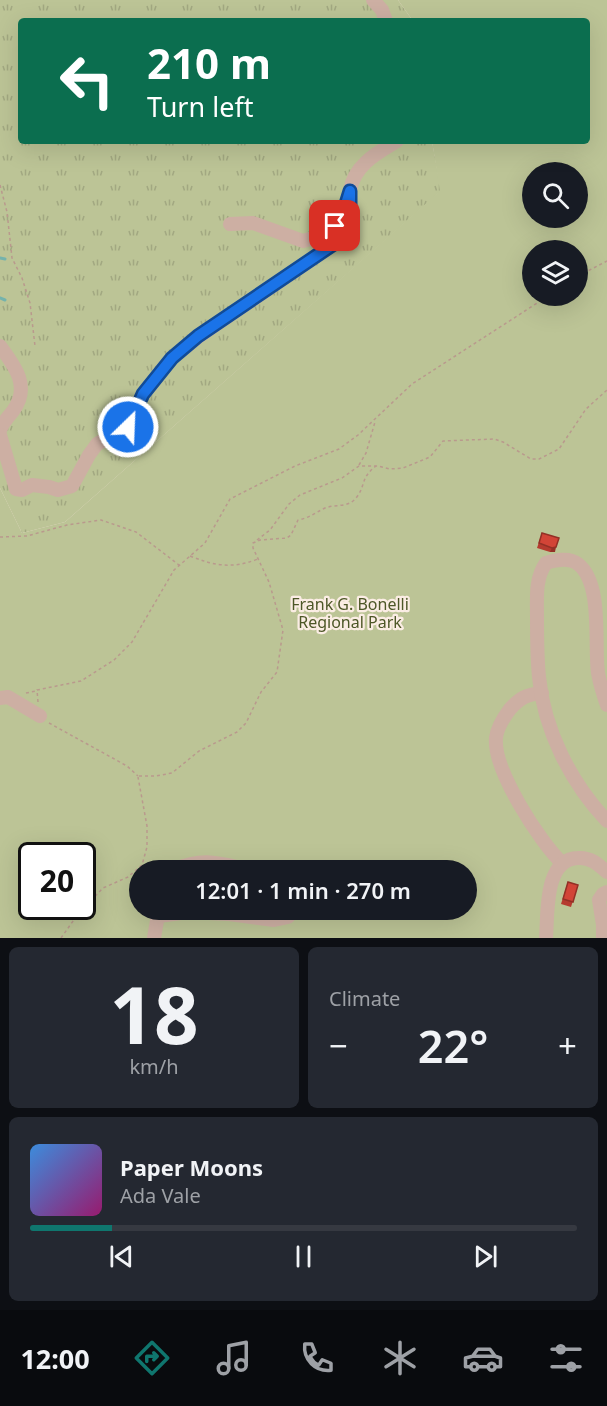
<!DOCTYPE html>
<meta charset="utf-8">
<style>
:root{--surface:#171b24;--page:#242831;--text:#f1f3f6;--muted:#9ea1a6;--line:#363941;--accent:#0f766e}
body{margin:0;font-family:"Noto Sans",sans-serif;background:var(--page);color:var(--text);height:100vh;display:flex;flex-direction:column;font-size:22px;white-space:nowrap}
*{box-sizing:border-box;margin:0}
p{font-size:20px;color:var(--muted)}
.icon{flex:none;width:33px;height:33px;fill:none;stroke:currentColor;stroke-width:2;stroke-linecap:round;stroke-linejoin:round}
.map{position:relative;height:938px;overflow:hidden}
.side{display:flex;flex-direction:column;gap:9px;padding:9px;background:#0d0f14;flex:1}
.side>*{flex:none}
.banner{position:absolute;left:18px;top:18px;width:572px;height:126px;border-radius:6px;box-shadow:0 6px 24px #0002;background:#0b6e4f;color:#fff;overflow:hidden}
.fabs{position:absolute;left:522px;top:162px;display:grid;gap:12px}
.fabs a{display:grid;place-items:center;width:66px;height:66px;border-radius:50%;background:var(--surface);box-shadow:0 6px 24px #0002;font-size:30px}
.speed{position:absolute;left:18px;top:842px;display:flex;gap:12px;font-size:30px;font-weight:700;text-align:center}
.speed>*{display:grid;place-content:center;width:78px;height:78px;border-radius:50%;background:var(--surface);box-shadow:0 6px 24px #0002;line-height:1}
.speed .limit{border:3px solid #111;border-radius:9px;background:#fff;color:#111}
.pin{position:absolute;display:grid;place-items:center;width:51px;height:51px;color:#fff;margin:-26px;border-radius:12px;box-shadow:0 3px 9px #0006}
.me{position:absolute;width:66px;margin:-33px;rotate:24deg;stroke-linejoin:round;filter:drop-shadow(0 0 4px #0008)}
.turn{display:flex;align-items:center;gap:21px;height:126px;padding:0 30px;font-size:27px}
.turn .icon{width:78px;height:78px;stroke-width:2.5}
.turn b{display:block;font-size:42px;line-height:51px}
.big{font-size:45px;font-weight:600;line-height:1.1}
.side .widget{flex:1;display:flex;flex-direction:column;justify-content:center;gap:9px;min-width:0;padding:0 21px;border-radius:9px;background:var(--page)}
.side .dial{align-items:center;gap:0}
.dial b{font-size:78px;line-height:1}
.song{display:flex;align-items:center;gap:18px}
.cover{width:72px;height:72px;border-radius:9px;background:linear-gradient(135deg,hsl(210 70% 55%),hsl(320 70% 35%))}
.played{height:6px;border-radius:3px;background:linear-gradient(90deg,var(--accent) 15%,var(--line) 15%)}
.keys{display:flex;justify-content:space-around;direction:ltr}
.heat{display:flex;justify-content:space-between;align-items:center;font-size:33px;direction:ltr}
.side .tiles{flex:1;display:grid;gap:9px;grid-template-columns:1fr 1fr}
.widget:last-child{grid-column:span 2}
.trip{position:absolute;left:129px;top:860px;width:348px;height:60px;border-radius:30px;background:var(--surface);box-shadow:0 6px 24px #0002;font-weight:600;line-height:60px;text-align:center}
.dock{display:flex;height:96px;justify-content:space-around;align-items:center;background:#090b0e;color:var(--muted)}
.dock .icon{width:42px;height:42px}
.dock .selected{color:var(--accent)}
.dock b{font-size:27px;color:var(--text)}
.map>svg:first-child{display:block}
.grass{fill:url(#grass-tufts)}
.park{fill:#bcc496;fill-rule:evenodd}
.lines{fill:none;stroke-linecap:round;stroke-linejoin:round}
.stream{stroke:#74b3ac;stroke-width:3}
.path{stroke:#b9998d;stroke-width:1.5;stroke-dasharray:3 3;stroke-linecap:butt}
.minor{stroke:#cdafa3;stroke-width:14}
.wall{fill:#b53a2f}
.shaded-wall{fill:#933026}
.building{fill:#d24437;stroke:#933026;stroke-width:1.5}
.route-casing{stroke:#114b97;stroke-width:15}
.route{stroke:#1a73e8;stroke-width:10}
.labels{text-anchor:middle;stroke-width:4.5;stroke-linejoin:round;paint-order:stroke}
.park-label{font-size:16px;fill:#4d5727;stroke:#fbede4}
</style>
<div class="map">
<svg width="607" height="938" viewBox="0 0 607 938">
<defs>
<pattern id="grass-tufts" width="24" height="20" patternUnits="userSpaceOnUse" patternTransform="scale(1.5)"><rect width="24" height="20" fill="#bcc496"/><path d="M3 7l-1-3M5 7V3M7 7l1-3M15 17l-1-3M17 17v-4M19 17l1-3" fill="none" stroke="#a2a881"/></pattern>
</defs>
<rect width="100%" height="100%" fill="#f4e2d8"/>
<!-- grass -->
<polygon class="grass" points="0,0 398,0 413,21 21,21 21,141 432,141 441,191 65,522 22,533 0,488"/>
<!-- park -->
<path class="park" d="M398 0H607V938H0V488L22 533 65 522 440 191 432 141H586V21H413ZM532 172H578V218H532ZM532 250H578V296H532ZM32 855H82V906H32ZM140 870H466V909H140Z"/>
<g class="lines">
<!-- stream -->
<g class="stream">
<polyline points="0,258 5,259"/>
<polyline points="0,298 5,300"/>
</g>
<!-- path -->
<g class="path">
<polyline points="0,185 7,212 12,258 22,278 30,303 35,346"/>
<polyline points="578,276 607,261"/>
<polyline points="359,465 366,453 375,422"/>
<polyline points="0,537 27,536 67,525 101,520 136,532 179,565"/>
<polyline points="257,540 270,530 289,504 300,495 342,478 359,466 378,466 390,469 403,468 430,457 443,441 494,439 503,442 531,459 539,459 559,449 586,409 607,390"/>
<path d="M190 556C215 566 232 569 258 559"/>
<polyline points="26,693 36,691"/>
<polyline points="38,702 37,690 81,681 114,660 132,642 174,570 205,543 230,499 295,466 339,449 358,435 412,384 548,296"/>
<polyline points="49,723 127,766 138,776"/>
<path d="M139 776H156L172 773 199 751 237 732 246 723 261 692 277 672 283 630 269 582 253 548V543L260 540 287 538 291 535 298 520C309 518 315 513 325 508 335 504 348 508 356 498 366 486 360 478 376 466"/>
<polyline points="61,938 78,914 103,888 128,877 142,865 147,847 147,826 138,777"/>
</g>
<!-- minor -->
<g class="minor">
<polyline points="373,0 382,10 386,21"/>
<polyline points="230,224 253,223 303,241 327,234 340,219 348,199"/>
<path d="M0 346C15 366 31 387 13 411 7 419 4 420 0 430"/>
<path d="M0 435 16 489 22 490 32 485 49 487 58 490 72 486 89 455 97 444 128 427 143 394 172 358 198 337 350 233C351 219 348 204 350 191 354 165 377 153 397 141"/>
<path d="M542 693C527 694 520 698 510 709 504 717 497 728 496 738 493 770 540 842 562 863"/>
<polyline points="0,698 8,697 40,716"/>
<path d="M607 705C603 694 600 684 598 673 594 644 603 583 578 564 569 557 556 560 546 563 535 578 537 598 537 617 537 637 537 657 539 677 544 730 571 783 607 821"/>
<path d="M173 870C204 857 218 863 249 870"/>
<polyline points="159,916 188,912 229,914 274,920 288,917 295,909"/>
<polyline points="154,938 159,909"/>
<path d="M546 938C548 913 544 859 578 858 590 857 598 864 607 872"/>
<polyline points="603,938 603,925 599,900 603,894 607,892"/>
</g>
</g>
<!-- wall -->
<g class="wall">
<polygon points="542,533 555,552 550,552 537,548"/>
<polygon points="568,882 578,885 571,907 561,904"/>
</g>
<!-- shaded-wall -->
<polygon class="shaded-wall" points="556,547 555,552 550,552 552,548"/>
<!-- building -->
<g class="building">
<polygon points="542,533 559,538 556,547 552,548 539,543"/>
<polygon points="568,882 578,885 573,902 563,899"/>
</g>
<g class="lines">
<defs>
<polyline id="route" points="128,427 143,394 172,358 198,336 350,233 350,191 346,204 335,226"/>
</defs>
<!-- route casing -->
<use href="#route" class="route-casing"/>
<!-- route -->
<use href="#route" class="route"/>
</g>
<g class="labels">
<!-- park labels -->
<g class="park-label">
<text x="350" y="610">Frank G. Bonelli<tspan x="350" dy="18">Regional Park</tspan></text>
</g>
</g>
</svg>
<div class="fabs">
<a><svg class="icon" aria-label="search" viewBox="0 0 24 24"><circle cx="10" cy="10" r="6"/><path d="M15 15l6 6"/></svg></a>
<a><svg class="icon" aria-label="layers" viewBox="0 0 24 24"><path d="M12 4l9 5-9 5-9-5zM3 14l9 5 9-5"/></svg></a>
</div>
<div class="speed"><div class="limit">20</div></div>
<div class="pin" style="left:335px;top:226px;background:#d93025"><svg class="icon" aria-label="arrive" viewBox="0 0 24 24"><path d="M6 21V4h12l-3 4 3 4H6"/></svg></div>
<svg class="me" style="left:128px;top:427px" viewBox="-20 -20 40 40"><circle r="17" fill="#1a73e8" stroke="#fff" stroke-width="3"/><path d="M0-11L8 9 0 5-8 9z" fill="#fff"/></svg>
<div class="trip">12:01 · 1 min · 270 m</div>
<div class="banner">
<div class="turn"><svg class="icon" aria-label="left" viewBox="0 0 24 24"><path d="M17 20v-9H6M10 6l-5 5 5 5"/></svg><div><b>210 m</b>Turn left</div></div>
</div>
</div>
<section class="side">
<div class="tiles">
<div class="widget dial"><b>18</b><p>km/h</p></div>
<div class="widget"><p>Climate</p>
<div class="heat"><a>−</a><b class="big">22°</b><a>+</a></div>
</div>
<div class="widget">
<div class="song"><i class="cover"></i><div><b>Paper Moons</b><p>Ada Vale</p></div></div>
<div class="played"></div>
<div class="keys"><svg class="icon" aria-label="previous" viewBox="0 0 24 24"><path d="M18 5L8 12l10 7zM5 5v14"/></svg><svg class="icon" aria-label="pause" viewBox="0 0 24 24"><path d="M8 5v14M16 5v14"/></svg><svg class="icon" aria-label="next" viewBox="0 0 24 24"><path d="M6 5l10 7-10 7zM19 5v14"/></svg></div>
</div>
</div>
</section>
<nav class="dock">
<b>12:00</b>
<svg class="icon selected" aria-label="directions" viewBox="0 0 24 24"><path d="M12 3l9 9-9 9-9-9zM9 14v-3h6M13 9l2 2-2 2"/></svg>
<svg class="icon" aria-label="music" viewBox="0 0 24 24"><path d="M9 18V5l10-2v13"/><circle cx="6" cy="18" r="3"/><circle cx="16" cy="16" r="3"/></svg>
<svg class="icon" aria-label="phone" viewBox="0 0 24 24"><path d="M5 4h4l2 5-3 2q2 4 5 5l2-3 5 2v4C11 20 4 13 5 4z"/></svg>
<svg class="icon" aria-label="climate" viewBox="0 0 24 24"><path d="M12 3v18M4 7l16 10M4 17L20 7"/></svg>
<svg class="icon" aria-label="car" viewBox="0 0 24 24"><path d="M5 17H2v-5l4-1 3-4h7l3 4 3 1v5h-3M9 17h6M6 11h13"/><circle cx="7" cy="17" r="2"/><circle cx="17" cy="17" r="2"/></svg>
<svg class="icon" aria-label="filters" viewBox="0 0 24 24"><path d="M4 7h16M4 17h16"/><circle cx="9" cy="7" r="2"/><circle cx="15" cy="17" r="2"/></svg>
</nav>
